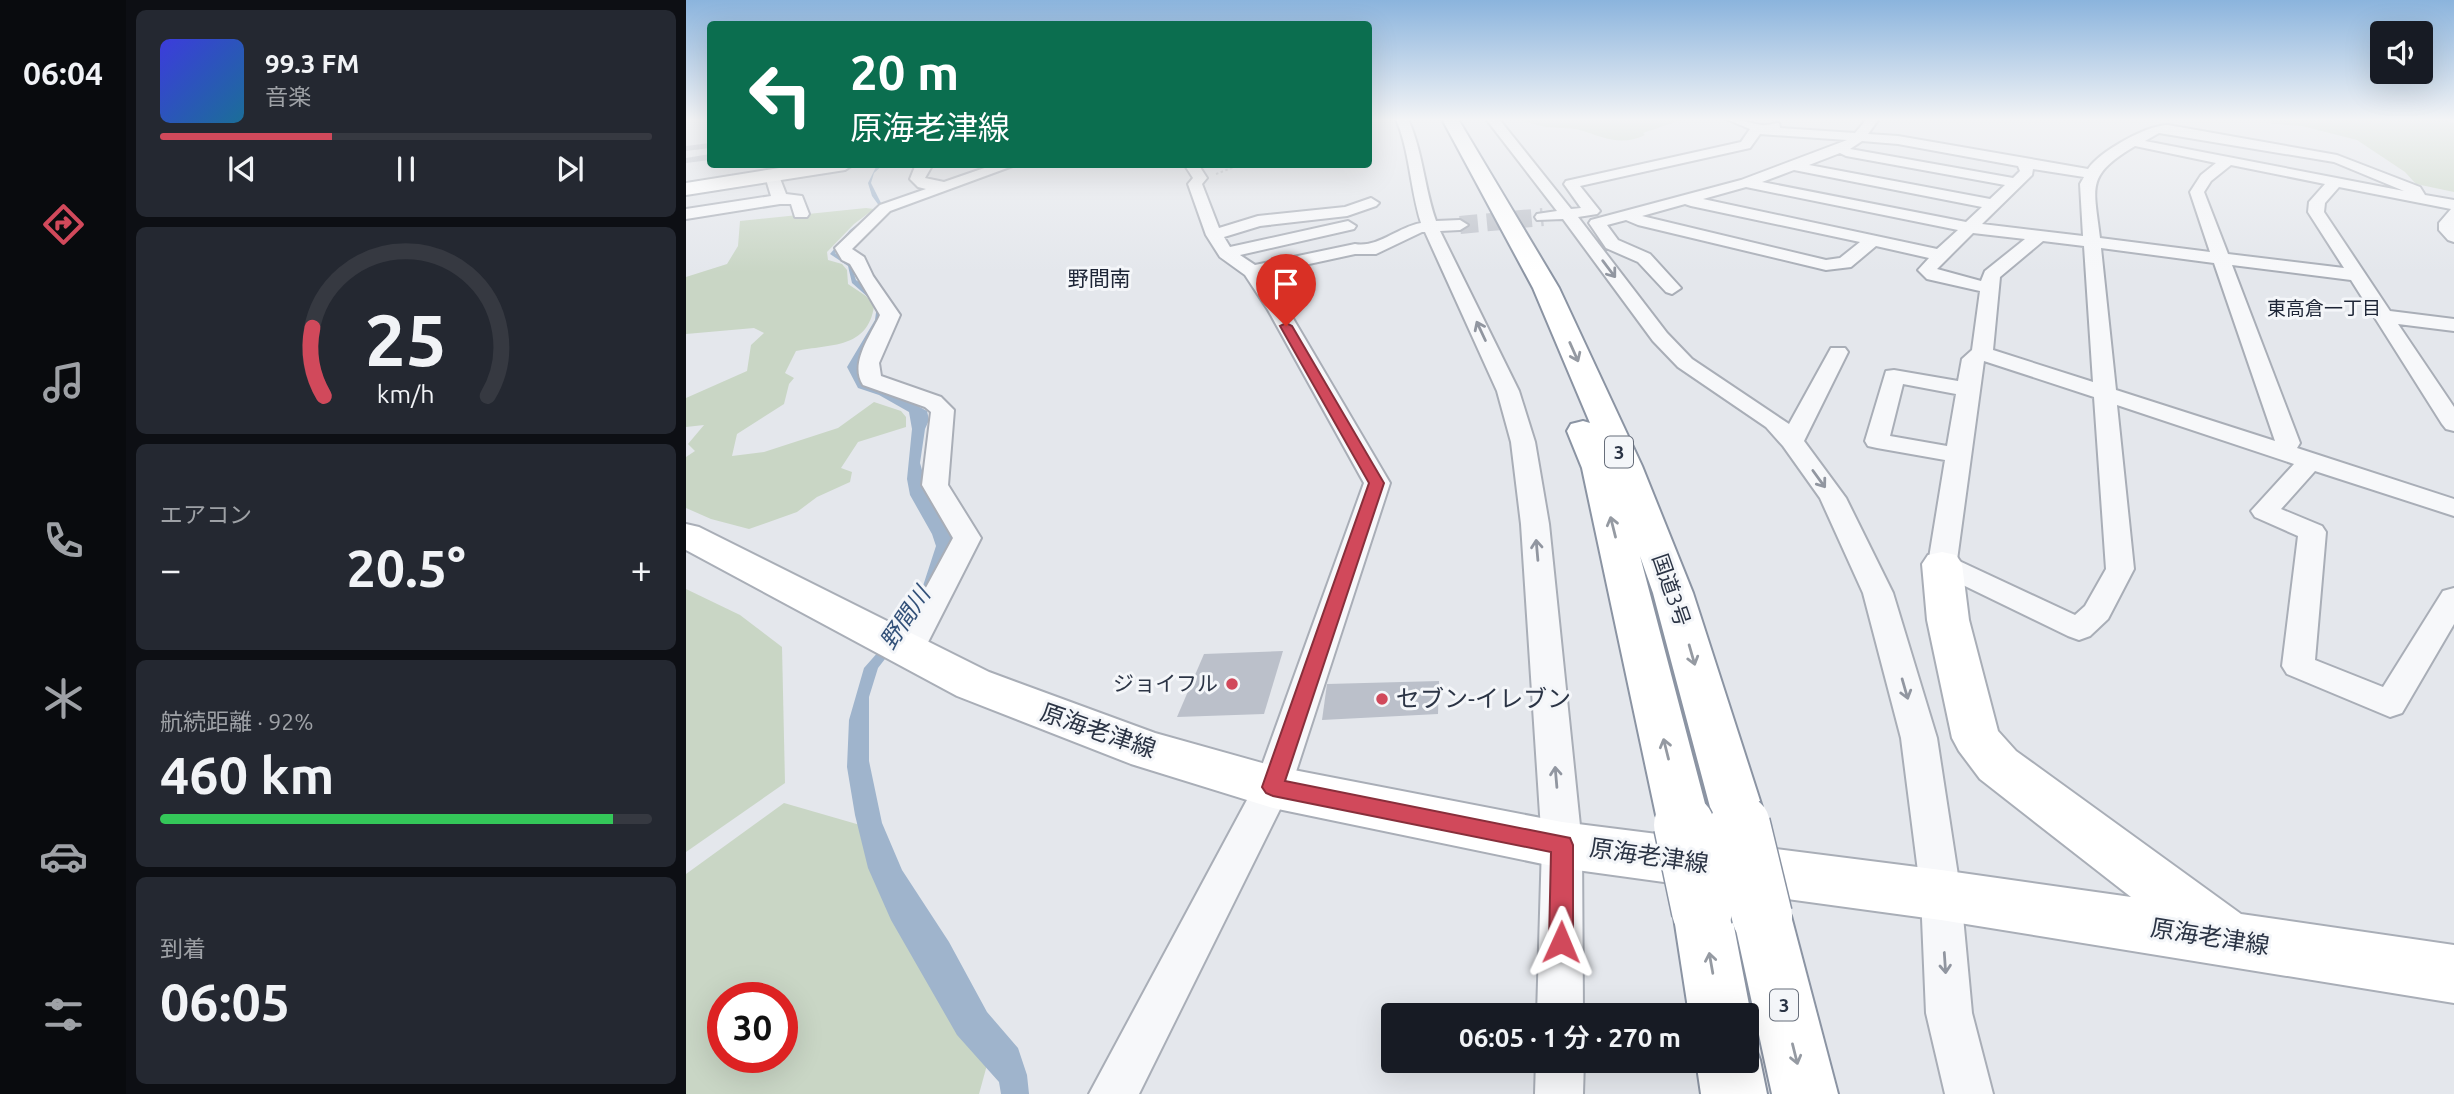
<!DOCTYPE html>
<html lang="ja">
<meta charset="utf-8">
<style>
:root{--surface:#171b24;--page:#242831;--text:#f1f3f6;--muted:#9ea1a6;--line:#363941;--accent:#d1495b}
body{margin:0;font-family:Ubuntu,"Noto Sans JP",sans-serif;background:var(--page);color:var(--text);height:100vh;display:flex;flex-direction:column;font-size:26px;white-space:nowrap}
*{box-sizing:border-box;margin:0}
p{font-size:23px;color:var(--muted)}
.icon{flex:none;width:38px;height:38px;fill:none;stroke:currentColor;stroke-width:2;stroke-linecap:round;stroke-linejoin:round}
.map{position:relative;flex:1;overflow:hidden}
.details{display:flex;flex-direction:column;gap:10px;padding:10px;background:#0d0f14;width:560px}
.details>*{flex:none}
.banner{position:absolute;left:21px;top:21px;width:665px;height:147px;border-radius:7px;box-shadow:0 7px 28px #0002;background:#0b6e4f;color:#fff;overflow:hidden}
.buttons{position:absolute;left:1684px;top:21px;display:grid;gap:14px}
.buttons a{display:grid;place-items:center;width:63px;height:63px;border-radius:7px;background:var(--surface);box-shadow:0 7px 28px #0002;font-size:35px}
.speed{position:absolute;left:21px;top:982px;display:flex;gap:14px;font-size:35px;font-weight:700;text-align:center}
.speed>*{display:grid;place-content:center;width:91px;height:91px;border-radius:50%;background:var(--surface);box-shadow:0 7px 28px #0002;line-height:1}
.speed .limit{border:10px solid #d22;background:#fff;color:#111}
.pin{position:absolute;display:grid;place-items:center;width:60px;height:60px;color:#fff;margin:-72px -30px;border-radius:50% 50% 50% 0;rotate:-45deg;box-shadow:0 0 7px #0007}
.pin .icon{rotate:45deg}
.me{position:absolute;width:77px;margin:-38px;rotate:1deg;stroke-linejoin:round;filter:drop-shadow(0 0 5px #0008)}
.turn{display:flex;align-items:center;gap:24px;height:147px;padding:0 28px;font-size:32px}
.turn .icon{width:91px;height:91px;stroke-width:2.5}
.turn b{display:block;font-size:49px;line-height:60px}
.big{font-size:52px;font-weight:600;line-height:1.1}
.details .tile{flex:1;display:flex;flex-direction:column;justify-content:center;gap:10px;min-width:0;padding:0 24px;border-radius:10px;background:var(--page)}
.details .dial{align-items:center;gap:0}
.dial svg{height:182px;overflow:visible;fill:none;stroke:var(--line);stroke-width:7;stroke-linecap:round;text-anchor:middle}
.dial text{fill:var(--text);stroke:none}
.song{display:flex;align-items:center;gap:21px}
.cover{width:84px;height:84px;border-radius:10px;background:linear-gradient(135deg,hsl(240 70% 55%),hsl(200 70% 35%))}
.played{height:7px;border-radius:4px;background:linear-gradient(90deg,var(--accent) 35%,var(--line) 35%)}
.keys{display:flex;justify-content:space-around;direction:ltr}
.heat{display:flex;justify-content:space-between;align-items:center;font-size:38px;direction:ltr}
.charge{height:10px;border-radius:5px;background:linear-gradient(90deg,#34c759 92%,var(--line) 0)}
.trip{position:absolute;left:695px;top:1003px;width:378px;height:70px;border-radius:7px;background:var(--surface);box-shadow:0 7px 28px #0002;font-weight:600;line-height:70px;text-align:center}
main{display:flex;flex:1;min-height:0}
.tabs{display:flex;flex-direction:column;width:126px;justify-content:space-around;align-items:center;background:#090b0e;color:var(--muted)}
.tabs .icon{width:49px;height:49px}
.tabs .selected{color:var(--accent)}
.tabs b{font-size:32px;color:var(--text)}
.map>svg:first-child{display:block}
.green{fill:#c9d6c5;fill-rule:evenodd}
.water{fill:#9fb4cc}
.building{fill:#bbc0ca}
.lines{fill:none;stroke-linecap:round;stroke-linejoin:round}
.street-tunnel{stroke:#bfc3cb;stroke-width:18;stroke-dasharray:18 9;stroke-linecap:butt}
.street-casing{stroke:#a9aeb7;stroke-width:4}
.secondary-casing{stroke:#a9aeb7;stroke-width:4}
.highway-casing{stroke:#8b94a3;stroke-width:4}
.path{stroke:#c2c5cb;stroke-width:2;stroke-dasharray:2.5 2.5;stroke-linecap:butt}
.street{fill:#f7f8fa;fill-rule:evenodd}
.secondary{fill:#fff;fill-rule:evenodd}
.highway{fill:#fff;fill-rule:evenodd}
.highway-bridge-far1-casing{stroke:#8b94a3;stroke-width:51;stroke-linecap:butt}
.highway-bridge-casing{stroke:#8b94a3;stroke-width:63;stroke-linecap:butt}
.highway-bridge-far1{stroke:#fff;stroke-width:47}
.highway-bridge{stroke:#fff;stroke-width:60}
.oneway{stroke:#9196a0}
.oneway2{stroke:#959aa2}
.route{fill:#d1495b;stroke:#882f3b;stroke-width:2}
.poi-dot{fill:#d1495b;stroke:#f4f6f9;stroke-width:2.5}
.labels{text-anchor:middle;stroke-width:6;stroke-linejoin:round;paint-order:stroke}
.far-neighbourhood-label{font-size:19px;fill:#1d2536;stroke:#f4f6f9}
.shield{fill:#f4f6f9;stroke:#676e7b;stroke-width:2}
.shield-label{font-size:19px;font-weight:bold;fill:#2b3445}
.far-quarter-label{font-size:21px;fill:#1d2536;stroke:#f4f6f9}
.street-label{font-size:21px;fill:#2b3445;stroke:#f4f6f9}
.poi-label{font-size:21px;fill:#2b3445;stroke:#f4f6f9;text-anchor:end}
.water-label{font-size:23px;font-style:italic;fill:#34527a;stroke:#f4f6f9}
.near-poi-label{font-size:24px;fill:#2b3445;stroke:#f4f6f9;text-anchor:start}
.near-street-label{font-size:24px;fill:#2b3445;stroke:#f4f6f9}
</style>
<main>
<nav class="tabs">
<b>06:04</b>
<svg class="icon selected" aria-label="directions" viewBox="0 0 24 24"><path d="M12 3l9 9-9 9-9-9zM9 14v-3h6M13 9l2 2-2 2"/></svg>
<svg class="icon" aria-label="music" viewBox="0 0 24 24"><path d="M9 18V5l10-2v13"/><circle cx="6" cy="18" r="3"/><circle cx="16" cy="16" r="3"/></svg>
<svg class="icon" aria-label="phone" viewBox="0 0 24 24"><path d="M5 4h4l2 5-3 2q2 4 5 5l2-3 5 2v4C11 20 4 13 5 4z"/></svg>
<svg class="icon" aria-label="climate" viewBox="0 0 24 24"><path d="M12 3v18M4 7l16 10M4 17L20 7"/></svg>
<svg class="icon" aria-label="car" viewBox="0 0 24 24"><path d="M5 17H2v-5l4-1 3-4h7l3 4 3 1v5h-3M9 17h6M6 11h13"/><circle cx="7" cy="17" r="2"/><circle cx="17" cy="17" r="2"/></svg>
<svg class="icon" aria-label="filters" viewBox="0 0 24 24"><path d="M4 7h16M4 17h16"/><circle cx="9" cy="7" r="2"/><circle cx="15" cy="17" r="2"/></svg>
</nav>
<section class="details">
<div class="tile">
<div class="song"><i class="cover"></i><div><b>99.3 FM</b><p>音楽</p></div></div>
<div class="played"></div>
<div class="keys"><svg class="icon" aria-label="previous" viewBox="0 0 24 24"><path d="M18 5L8 12l10 7zM5 5v14"/></svg><svg class="icon" aria-label="pause" viewBox="0 0 24 24"><path d="M8 5v14M16 5v14"/></svg><svg class="icon" aria-label="next" viewBox="0 0 24 24"><path d="M6 5l10 7-10 7zM19 5v14"/></svg></div>
</div>
<div class="tile dial"><svg viewBox="0 0 100 80">
<path d="M14 69A42 42 0 1 1 86 69"/>
<path d="M14 69A42 42 0 0 1 9 39" stroke="#d1495b"/>
<text x="50" y="56" font-size="32" font-weight="700">25</text>
<text x="50" y="72" font-size="11">km/h</text>
</svg></div>
<div class="tile"><p>エアコン</p>
<div class="heat"><a>−</a><b class="big">20.5°</b><a>+</a></div>
</div>
<div class="tile"><p>航続距離 · 92%</p><b class="big">460 km</b><div class="charge"></div></div>
<div class="tile"><p>到着</p><b class="big">06:05</b></div>
</section>
<div class="map">
<svg width="1768" height="1094" viewBox="0 0 1768 1094">
<rect width="100%" height="100%" fill="#e4e7ec"/>
<!-- green -->
<g class="green">
<path d="M832 119H998L957 133 959 135C935 147 917 137 894 130 883 127 871 129 860 127 850 125 841 122 832 119Z"/>
<polygon points="1583,119 1754,119 1768,123 1768,192 1730,184 1719,172 1671,140 1616,126 1586,124"/>
<path d="M180 208 188 209 168 224 141 252 142 260 156 264 161 270 162 284 180 296 188 306C182 349 144 344 110 351L99 373 108 378 103 384 98 404 51 434 46 456 78 452 152 428 188 402 215 411 220 417V427L172 442 155 468 166 472 164 482 131 497 111 512 63 529 25 519 0 508V457L9 451 2 444 18 425 0 427V398L61 371 65 345 78 333 68 328 0 334V277L41 264 52 246 54 221Z"/>
<polygon points="0,589 54,615 96,647 99,783 0,852"/>
<path d="M98 803 181 827 301 1065 293 1094H0V874ZM37 998H96V1057H37Z"/>
</g>
<!-- water -->
<polygon class="water" points="197,165 188,173 185,183 197,207 149,253 165,264 170,280 183,289 198,314 171,364 175,376 241,411 243,420 239,429 234,463 244,498 266,533 264,552 237,610 192,668 183,697 183,761 196,823 216,870 263,942 301,1012 332,1048 341,1075 343,1094 315,1094 313,1082 271,1035 205,920 182,868 169,815 161,767 163,720 178,668 208,634 235,592 250,546 246,534 224,495 221,479 226,429 223,412 193,395 172,388 161,367 189,320 191,305 166,283 162,266 144,254 164,230 194,207 186,196 182,183 190,167"/>
<!-- building -->
<g class="building">
<polygon points="24,143 24,148 0,151 0,146"/>
<polygon points="24,154 24,160 0,163 0,158"/>
<polygon points="597,651 578,714 491,717 518,654"/>
<polygon points="753,681 752,714 636,720 641,684"/>
</g>
<g class="lines">
<!-- street-tunnel -->
<polyline class="street-tunnel" points="774,225 857,217"/>
<defs>
<g id="street">
<path d="M710 119H722C737 152 738 187 750 221L774 220 782 225 774 230 754 231 833 391 849 442 863 524 896 845 897 1015H851L856 845 835 524 825 442 811 391 739 232H736L690 254H669L577 274 602 310 704 483 605 787 453 1094H403L569 785 678 483 582 310 559 275 534 257 520 235 502 184 507 178 498 164H512L521 178 516 184 533 228 572 216 659 207 685 198 693 203 690 206 661 216 574 226 538 237 544 247 662 221 670 226 668 229 554 255 569 265 669 244C692 248 712 227 735 223 724 188 724 152 710 119Z"/>
<path d="M800 119H813L885 209 895 208 878 184 880 181 1055 142 1064 129 1040 119C1054 119 1063 123 1076 125 1082 126 1087 123 1093 123L1094 128 1169 133 1181 119H1193L1182 134 1212 136 1402 169C1414 151 1461 125 1482 125L1651 155 1734 187 1739 195 1768 200V242L1762 240 1753 230V223L1765 209 1653 187 1639 203 1638 212 1704 311 1768 319V331L1712 324 1768 407V431L1760 429 1756 424 1665 280 1546 265 1614 443 1611 448 1768 499V516L1629 471 1595 509 1636 526 1640 532 1629 660 1697 687 1757 591 1768 588V624L1716 713 1704 717 1601 674 1596 666 1612 536 1569 517 1565 511 1608 464 1431 405 1448 569 1422 619 1404 636 1393 640 1382 636 1246 570 1242 564 1259 460 1191 448 1182 446 1179 441 1200 371 1208 370 1272 381 1276 359 1286 350 1294 291 1241 279 1232 270 1243 258 1190 246 1165 267 1140 270 952 225 940 220 921 225 932 240 964 254 995 288 986 294 980 292 952 262 920 248 903 223 905 220 1055 180 1161 140 1074 134 1064 148 894 186 914 211 911 214 892 217 981 333 1006 359 1103 424 1145 348H1159L1162 352 1118 441 1160 498 1207 593 1251 738 1275 895 1286 1013 1307 1094H1259L1240 1013 1235 895 1215 738 1177 593 1134 498 1097 446 1080 427 992 367 967 341 877 219 851 220 849 217 851 214 871 211ZM1473 133 1648 162 1718 191 1459 141ZM1176 141 1212 144 1332 166 1334 171 1327 178 1164 149ZM1449 146 1530 163 1515 175 1504 192 1524 252 1414 238C1408 186 1399 176 1449 146ZM1154 153 1160 156 1319 185 1304 199 1123 165ZM1545 165 1639 184 1623 202 1622 212 1658 268 1542 254 1518 192 1525 181ZM1347 169 1398 177 1394 184 1397 236 1296 224 1346 175ZM1108 170 1296 207 1280 222 1076 182ZM1060 187 1272 230 1251 249 1017 199ZM999 204 1005 206 1174 242 1154 258 1140 260 956 216ZM1287 233 1339 239 1299 271 1295 281 1251 269ZM1357 241 1398 246 1407 382 1307 350 1314 277ZM1415 248 1528 263 1589 441 1430 390ZM1298 361 1408 397 1420 569 1399 606 1389 615 1271 560ZM1217 384 1270 394 1261 446 1204 436Z"/>
<path d="M230 164H247L239 178 258 182 310 164H332L204 211 166 249 178 257 187 276 214 315 193 363 195 376 255 397 268 410 262 485 295 538 238 650 233 658 222 661 211 658 206 650 267 538 236 485 245 412 239 407 177 385C163 363 185 335 194 315L164 264 156 260 149 248 194 205 240 189 232 187 224 179Z"/>
<polygon points="86,172 93,176 100,194 116,196 123,214 121,217 109,217 105,204 94,204 0,219 0,209 85,196 79,176"/>
<polygon points="850,1060 898,1060 897,1094 849,1094"/>
</g>
<g id="secondary">
<polygon points="119,164 168,164 159,170 0,195 0,183"/>
<polygon points="0,524 13,527 303,672 469,733 587,766 876,822 1255,870 1445,897 1294,779 1273,751 1266,738 1241,620 1236,564 1242,555 1256,552 1270,555 1276,564 1283,620 1312,731 1330,751 1555,914 1768,945 1768,1003 1255,920 876,868 587,808 445,764 271,696 0,550"/>
</g>
<g id="highway">
<polygon points="756,119 772,119 873,288 956,466 1007,593 1076,807 1068,822 1050,828 1032,822 1024,807 967,593 954,556 1022,815 1014,830 996,837 978,830 970,815 896,468 881,431 885,424 897,421 904,423 847,288"/>
<polygon points="1016,885 1036,893 1045,911 1065,1015 1060,1026 1060,1015 1003,1015 987,911 996,893"/>
<polygon points="1076,890 1096,897 1105,916 1152,1094 1086,1094 1047,916 1056,897"/>
<polygon points="1060,1035 1065,1037 1074,1060 1081,1094 1015,1094 1010,1060 1060,1060"/>
</g>
</defs>
<!-- street casing -->
<use href="#street" class="street-casing"/>
<!-- secondary casing -->
<use href="#secondary" class="secondary-casing"/>
<!-- highway casing -->
<use href="#highway" class="highway-casing"/>
<!-- path -->
<polyline class="path" points="530,174 556,164"/>
<!-- street -->
<use href="#street" class="street"/>
<!-- secondary -->
<use href="#secondary" class="secondary"/>
<!-- highway -->
<use href="#highway" class="highway"/>
<defs>
<g id="highway-bridge-far1">
<polyline points="1050,807 1055,827"/>
<polyline points="996,815 998,827"/>
</g>
<g id="highway-bridge">
<polyline points="998,825 1016,911"/>
<polyline points="1054,825 1076,916"/>
</g>
</defs>
<!-- highway-bridge-far1 casing -->
<use href="#highway-bridge-far1" class="highway-bridge-far1-casing"/>
<!-- highway-bridge casing -->
<use href="#highway-bridge" class="highway-bridge-casing"/>
<!-- highway-bridge-far1 -->
<use href="#highway-bridge-far1" class="highway-bridge-far1"/>
<!-- highway-bridge -->
<use href="#highway-bridge" class="highway-bridge"/>
</g>
<!-- one-way arrows -->
<defs><path id="oneway-shaft" d="M-6 0H5M1.5-3L5.5 0L1.5 3" fill="none" stroke-width="1.6" stroke-linecap="round" stroke-linejoin="round" transform="scale(1.75)"/></defs>
<g class="oneway">
<use href="#oneway-shaft" transform="translate(923 269) rotate(53)"/>
<use href="#oneway-shaft" transform="translate(795 331) rotate(-115)"/>
<use href="#oneway-shaft" transform="translate(1133 479) rotate(54)"/>
<use href="#oneway-shaft" transform="translate(851 550) rotate(-95)"/>
<use href="#oneway-shaft" transform="translate(1219 689) rotate(74)"/>
<use href="#oneway-shaft" transform="translate(870 777) rotate(-95)"/>
<use href="#oneway-shaft" transform="translate(1259 963) rotate(86)"/>
</g>
<g class="oneway2">
<use href="#oneway-shaft" transform="translate(888 352) rotate(66)"/>
<use href="#oneway-shaft" transform="translate(927 527) rotate(-104)"/>
<use href="#oneway-shaft" transform="translate(1006 655) rotate(74)"/>
<use href="#oneway-shaft" transform="translate(980 749) rotate(-104)"/>
<use href="#oneway-shaft" transform="translate(1025 963) rotate(-100)"/>
<use href="#oneway-shaft" transform="translate(1109 1054) rotate(76)"/>
</g>
<!-- sky -->
<linearGradient id="sky" x2="0" y2="1"><stop stop-color="#8bb4dd"/><stop offset="0.44" stop-color="#f3f4f6"/><stop offset="1" stop-color="#f3f4f6" stop-opacity="0"/></linearGradient>
<rect width="1768" height="272" fill="url(#sky)"/>
<!-- route -->
<polygon class="route" points="600,323 606,326 698,483 599,781 884,838 887,845 887,942 883,950 875,953 866,950 863,942 865,852 587,796 580,793 576,787 683,483 594,326"/>
<!-- markers -->
<g class="poi-dot">
<circle cx="546" cy="684" r="7"/>
<circle cx="696" cy="699" r="7"/>
</g>
<g class="labels">
<!-- far-neighbourhood labels -->
<g class="far-neighbourhood-label">
<text x="1638" y="315">東高倉一丁目</text>
</g>
<!-- shield labels -->
<g class="shield">
<rect x="919" y="436.5" width="28" height="31" rx="5"/>
<rect x="1084" y="989.5" width="28" height="31" rx="5"/>
</g>
<g class="shield-label">
<text x="933" y="459">3</text>
<text x="1098" y="1012">3</text>
</g>
<!-- far-quarter labels -->
<g class="far-quarter-label">
<text x="413" y="286">野間南</text>
</g>
<!-- street labels -->
<g class="street-label">
<text transform="translate(985 590) rotate(71)" y="7">国道3号</text>
</g>
<!-- poi labels -->
<g class="poi-label">
<text x="532" y="691">ジョイフル</text>
</g>
<!-- water labels -->
<g class="water-label">
<text transform="translate(219 618) rotate(-56)" y="8">野間川</text>
</g>
<!-- near-poi labels -->
<g class="near-poi-label">
<text x="710" y="707">セブン-イレブン</text>
</g>
<!-- near-street labels -->
<g class="near-street-label">
<text transform="translate(412 731) rotate(19)" y="8">原海老津線</text>
<text transform="translate(963 856) rotate(8)" y="8">原海老津線</text>
<text transform="translate(1524 937) rotate(9)" y="8">原海老津線</text>
</g>
</g>
</svg>
<div class="buttons">
<a><svg class="icon" aria-label="sound" viewBox="0 0 24 24"><path d="M4 9h4l5-4v14l-5-4H4zM17 9q2 3 0 6"/></svg></a>
</div>
<div class="speed"><div class="limit">30</div></div>
<div class="pin" style="left:600px;top:326px;background:#d93025"><svg class="icon" aria-label="arrive" viewBox="0 0 24 24"><path d="M6 21V4h12l-3 4 3 4H6"/></svg></div>
<svg class="me" style="left:875px;top:942px" viewBox="-20 -20 40 40"><path d="M0-17L14 15 0 8-14 15z" fill="#d1495b" stroke="#fff" stroke-width="4"/></svg>
<div class="trip">06:05 · 1 分 · 270 m</div>
<div class="banner">
<div class="turn"><svg class="icon" aria-label="left" viewBox="0 0 24 24"><path d="M17 20v-9H6M10 6l-5 5 5 5"/></svg><div><b>20 m</b>原海老津線</div></div>
</div>
</div>
</main>
